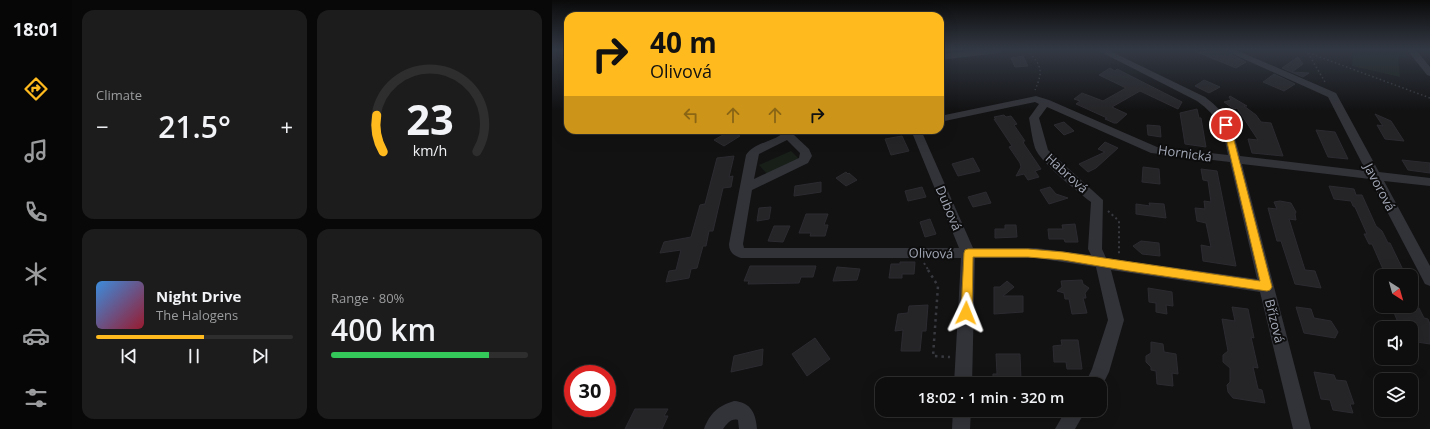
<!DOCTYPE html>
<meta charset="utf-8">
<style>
:root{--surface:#0e0e0e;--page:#1c1c1c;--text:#f1f3f6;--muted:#9b9c9e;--line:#2e2e2e;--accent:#ffba1e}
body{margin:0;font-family:"Open Sans",sans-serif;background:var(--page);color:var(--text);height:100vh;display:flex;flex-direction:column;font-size:15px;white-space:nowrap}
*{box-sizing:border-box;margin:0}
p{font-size:13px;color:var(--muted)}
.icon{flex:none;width:22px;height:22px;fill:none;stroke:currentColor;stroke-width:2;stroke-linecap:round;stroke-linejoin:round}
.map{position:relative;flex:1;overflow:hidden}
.panel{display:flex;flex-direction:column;gap:10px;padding:10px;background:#080808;width:480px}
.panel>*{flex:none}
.top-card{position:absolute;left:12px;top:12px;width:380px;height:122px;border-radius:12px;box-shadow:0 4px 16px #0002,0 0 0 1px var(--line);background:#ffba1e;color:#111;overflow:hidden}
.needle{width:26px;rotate:143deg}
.buttons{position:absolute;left:822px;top:269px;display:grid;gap:8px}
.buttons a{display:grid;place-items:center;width:44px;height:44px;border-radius:8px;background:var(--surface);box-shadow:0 4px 16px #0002,0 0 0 1px var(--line);font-size:20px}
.speed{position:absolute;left:12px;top:365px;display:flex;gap:8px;font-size:20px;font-weight:700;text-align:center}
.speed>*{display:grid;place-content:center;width:52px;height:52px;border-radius:50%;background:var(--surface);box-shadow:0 4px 16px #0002,0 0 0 1px var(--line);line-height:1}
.speed .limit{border:6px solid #d22;background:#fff;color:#111}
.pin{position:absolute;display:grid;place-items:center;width:34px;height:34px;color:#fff;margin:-17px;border:2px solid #fff;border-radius:50%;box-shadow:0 1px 4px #0007}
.me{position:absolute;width:44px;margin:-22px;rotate:2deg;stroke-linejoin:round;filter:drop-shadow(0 0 3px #0008)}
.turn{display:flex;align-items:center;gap:14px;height:84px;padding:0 20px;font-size:18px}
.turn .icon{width:52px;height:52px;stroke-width:2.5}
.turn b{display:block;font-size:28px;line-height:34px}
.lanes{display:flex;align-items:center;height:38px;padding:0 20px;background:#0003;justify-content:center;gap:20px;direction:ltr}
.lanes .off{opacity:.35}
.big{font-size:30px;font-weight:600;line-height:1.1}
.panel .card{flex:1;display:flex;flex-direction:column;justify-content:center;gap:6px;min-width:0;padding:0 14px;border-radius:12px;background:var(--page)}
.panel .dial{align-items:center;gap:0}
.dial svg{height:104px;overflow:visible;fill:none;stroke:var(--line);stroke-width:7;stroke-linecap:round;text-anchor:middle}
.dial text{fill:var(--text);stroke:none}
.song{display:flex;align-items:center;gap:12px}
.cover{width:48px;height:48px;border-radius:6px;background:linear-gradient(135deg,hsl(210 70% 55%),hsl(350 70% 35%))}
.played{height:4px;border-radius:2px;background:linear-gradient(90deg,var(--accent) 55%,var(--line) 55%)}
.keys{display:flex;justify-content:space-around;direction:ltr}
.heat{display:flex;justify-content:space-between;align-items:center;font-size:22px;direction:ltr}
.charge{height:6px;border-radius:3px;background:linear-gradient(90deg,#34c759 80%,var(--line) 0)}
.panel .tiles{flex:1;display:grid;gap:10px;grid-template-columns:repeat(2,1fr)}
.trip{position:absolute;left:323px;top:377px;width:232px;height:40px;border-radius:12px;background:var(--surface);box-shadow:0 4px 16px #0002,0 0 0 1px var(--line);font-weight:600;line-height:40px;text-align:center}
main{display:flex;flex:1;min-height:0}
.tab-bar{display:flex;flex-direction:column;width:72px;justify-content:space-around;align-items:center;background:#060606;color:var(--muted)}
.tab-bar .icon{width:28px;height:28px}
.tab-bar .selected{color:var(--accent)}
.tab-bar b{font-size:18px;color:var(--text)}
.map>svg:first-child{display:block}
.green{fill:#181f19}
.building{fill:#252528;stroke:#2c2b30}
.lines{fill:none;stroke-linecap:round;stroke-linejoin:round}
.path-far2{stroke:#383a40;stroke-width:1.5;stroke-dasharray:1.5 2.5;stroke-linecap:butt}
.path-far1{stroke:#383a40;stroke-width:2;stroke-dasharray:2 3;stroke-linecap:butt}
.path{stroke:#383a40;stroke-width:2.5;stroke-dasharray:2.5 4;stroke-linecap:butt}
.minor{fill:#323339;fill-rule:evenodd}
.route{fill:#ffba1e;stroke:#a67914}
.labels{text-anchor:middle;stroke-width:4;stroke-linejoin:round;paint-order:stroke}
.street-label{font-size:13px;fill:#a2a7b5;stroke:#0d0d0e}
</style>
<main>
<nav class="tab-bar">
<b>18:01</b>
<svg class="icon selected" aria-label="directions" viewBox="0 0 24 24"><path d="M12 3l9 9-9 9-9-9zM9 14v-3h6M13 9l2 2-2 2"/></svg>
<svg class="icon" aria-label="music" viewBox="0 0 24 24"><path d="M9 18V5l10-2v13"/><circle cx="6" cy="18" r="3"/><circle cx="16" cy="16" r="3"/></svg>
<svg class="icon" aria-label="phone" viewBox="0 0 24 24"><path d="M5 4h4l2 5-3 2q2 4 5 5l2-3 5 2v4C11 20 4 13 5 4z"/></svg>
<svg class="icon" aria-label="climate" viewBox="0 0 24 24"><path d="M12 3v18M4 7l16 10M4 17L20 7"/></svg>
<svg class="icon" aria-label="car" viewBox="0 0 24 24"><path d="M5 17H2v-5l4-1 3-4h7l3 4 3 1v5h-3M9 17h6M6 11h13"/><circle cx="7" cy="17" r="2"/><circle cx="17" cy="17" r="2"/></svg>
<svg class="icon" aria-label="filters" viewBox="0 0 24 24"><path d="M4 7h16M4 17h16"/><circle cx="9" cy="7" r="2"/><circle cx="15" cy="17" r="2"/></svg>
</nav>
<section class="panel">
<div class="tiles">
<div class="card"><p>Climate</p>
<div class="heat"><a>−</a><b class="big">21.5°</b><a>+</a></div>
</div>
<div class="card dial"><svg viewBox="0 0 100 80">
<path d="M14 69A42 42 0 1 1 86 69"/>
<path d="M14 69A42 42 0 0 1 9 41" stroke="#ffba1e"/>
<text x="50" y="56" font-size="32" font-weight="700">23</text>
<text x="50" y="72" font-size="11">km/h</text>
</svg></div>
<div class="card">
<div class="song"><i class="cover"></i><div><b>Night Drive</b><p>The Halogens</p></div></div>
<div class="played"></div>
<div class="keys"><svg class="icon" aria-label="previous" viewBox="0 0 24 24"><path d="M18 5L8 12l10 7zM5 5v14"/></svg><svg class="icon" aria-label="pause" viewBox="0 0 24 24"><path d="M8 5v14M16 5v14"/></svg><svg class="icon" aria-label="next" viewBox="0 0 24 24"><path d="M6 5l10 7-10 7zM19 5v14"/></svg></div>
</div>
<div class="card"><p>Range · 80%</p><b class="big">400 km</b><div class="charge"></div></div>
</div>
</section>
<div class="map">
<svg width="878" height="429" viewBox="0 0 878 429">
<rect width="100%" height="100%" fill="#121213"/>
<!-- green -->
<g class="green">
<polygon points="801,50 849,50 856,58 846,56 848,77 800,66"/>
<polygon points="239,151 248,160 216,175 207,165"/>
</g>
<!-- building -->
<g class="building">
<polygon points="640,50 671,50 694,62 684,68"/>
<polygon points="471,56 476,66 463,67 459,58"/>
<polygon points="746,57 751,64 740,72 757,73 751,77 730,68"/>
<polygon points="558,68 563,71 565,69 630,102 626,109 588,91 560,107 575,114 565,123 562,123 553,119 555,118 524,104 528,101 522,99 530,93 551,101 574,88 547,75"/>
<polygon points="722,74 743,84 732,91 711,82"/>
<polygon points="652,80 668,87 657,93 643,86"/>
<polygon points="678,96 695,106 692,106 704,115 709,122 719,123 731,156 700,153 696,139 706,140 685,108 682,109 672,102 679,100 677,97"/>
<polygon points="645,109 647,118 649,118 654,147 633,144 628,113"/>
<polygon points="823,114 839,121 852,141 833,139 825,125 831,126"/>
<polygon points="452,115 454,117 459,116 465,124 462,125 473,141 471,141 472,144 489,169 483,171 487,177 476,180 472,174 464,176 469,167 468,163 457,147 460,146 442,119 444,119 442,117"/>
<polygon points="512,122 522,131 512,135 502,125"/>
<polygon points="595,125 608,126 609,137 596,135"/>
<polygon points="764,130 783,132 796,159 776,157"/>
<polygon points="178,131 188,136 172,146 162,140"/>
<polygon points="350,136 357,151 339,155 333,139"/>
<polygon points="553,142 566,148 544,168 536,172 527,164 553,152 546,149"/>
<polygon points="182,156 177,177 181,176 179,187 171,188 161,231 157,231 154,246 151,246 145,268 139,269 137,278 114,282 117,271 124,270 129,250 108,253 112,242 139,237 148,205 153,204 165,158"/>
<polygon points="421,158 428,171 406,176 400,164"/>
<polygon points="850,160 878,163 878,173 856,170"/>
<polygon points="591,167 607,169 608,184 590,182"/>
<polygon points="649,169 665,171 684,266 651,261 649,245 659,247 654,223 645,221 643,208 653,209 652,201 659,202 656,181 651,180"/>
<polygon points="294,172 296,174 297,173 305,180 294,186 284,178"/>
<polygon points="269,182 269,192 242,196 243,186"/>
<polygon points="777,186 802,189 804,195 810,195 824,226 830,231 836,243 838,243 854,276 834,276 820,244 817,244 812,234 815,234 803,207 801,206 799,201 782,199"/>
<polygon points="370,187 374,197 356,201 353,191"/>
<polygon points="498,187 504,194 516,198 497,204 488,190"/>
<polygon points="434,192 439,203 421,207 416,197"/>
<polygon points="728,201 739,203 744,212 743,214 744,220 737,219 753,270 763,271 769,288 743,284 729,241 725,241 716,208 725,209 722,202"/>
<polygon points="597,203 612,204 614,218 584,214 584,204 598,206"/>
<polygon points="219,207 217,219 205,221 207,208"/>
<polygon points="254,214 276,214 272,225 276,225 273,236 258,236 259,233 247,233"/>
<polygon points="378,219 384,234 373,237 368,222"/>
<polygon points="523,224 526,242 513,242 512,239 497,239 496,229 511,229 510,225"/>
<polygon points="453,225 464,225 465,237 443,238 443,229 453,229"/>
<polygon points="222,226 238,226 231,242 216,241"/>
<polygon points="589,241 607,243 608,256 590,254 581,246"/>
<polygon points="348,262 363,262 362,274 350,274 350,278 337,278 339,264 348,264"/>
<polygon points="198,266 264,266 261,277 249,277 247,283 196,284 197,281 192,281"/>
<polygon points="285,267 308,269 305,280 281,281"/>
<polygon points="530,280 531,284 537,288 533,293 534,298 531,298 535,313 520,314 517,299 513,299 512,293 505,291 510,287 509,281"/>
<polygon points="455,281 462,287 451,296 471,296 471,312 442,314 442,287 448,287"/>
<polygon points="596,288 620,292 621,306 614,305 615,314 604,312 604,303 597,302"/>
<polygon points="376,305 374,331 370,331 368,351 349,351 351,330 343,331 346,314 356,313 357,306"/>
<polygon points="848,306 867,308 872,318 876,319 878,324 878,344 865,342 858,326 847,325 841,310 851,312"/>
<polygon points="680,307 696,309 702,338 699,337 706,368 701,367 706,389 710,390 713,403 681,398 676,392 675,385 678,382 678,368 671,362 671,355 676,351 670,319 683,321"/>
<polygon points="744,307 759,309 762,318 779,321 786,332 783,338 752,333"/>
<polygon points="263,338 278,359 255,376 240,354"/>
<polygon points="509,340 526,340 530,369 515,369 514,362 502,362 501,346 510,345"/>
<polygon points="599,342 611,344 612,352 624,354 626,374 620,373 621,386 605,384 604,371 599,370 599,367 594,362 594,356 599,353"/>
<polygon points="211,349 210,365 179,372 182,356"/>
<polygon points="444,354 468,354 469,380 463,380 463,384 441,384 441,374 445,374"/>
<polygon points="762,372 782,375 784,380 794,381 802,404 798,404 801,413 781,410 778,400 769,399"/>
<polygon points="83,409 116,409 112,416 116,416 110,429 73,429"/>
</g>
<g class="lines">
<!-- path-far2 -->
<g class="path-far2">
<path d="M475 50C489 65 492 70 483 90"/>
<polyline points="749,50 878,98"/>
<polyline points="756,53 773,82"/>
</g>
<!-- path-far1 -->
<g class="path-far1">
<polyline points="556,211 567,221 567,254"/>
<polyline points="372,263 377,271"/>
</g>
<!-- path -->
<polyline class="path" points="376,270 386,286 381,356 398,357"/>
<!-- minor -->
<g class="minor">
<polygon points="423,50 452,50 448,53 388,60 388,54"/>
<path d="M545 50H556L653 97C676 114 681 129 688 156L814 171 776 97 672 50H684L784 93 827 172 878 178V186L832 181 878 266V286L873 284 818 179 690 164 759 429H741L708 292 559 270 572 320 557 372 548 390V384H533L540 369 556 320 544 267 484 258H423L420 384H402L409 258H189C182 256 177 252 177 244L194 155C203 141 228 141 233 130H243L242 135 257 149 260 156 256 163 200 190 191 244 192 248H407L359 130H369L421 248H484L539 255 536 249 539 202C526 192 488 162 483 148 480 139 479 128 477 118L487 104 483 102 388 122V116L484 96 497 100 605 147 676 155C671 129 667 117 645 101ZM495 107 599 153 678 162 705 279 554 258 550 249 551 200 496 150 487 118ZM235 140 248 153 247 158 202 179 207 154Z"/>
<polygon points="855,50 864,50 878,67 878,76 875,75"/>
<path d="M182 401C199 402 204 414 205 429H187L186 420C179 418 175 424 171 429H152C158 413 166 406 182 401Z"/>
<polygon points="401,410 419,410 418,429 400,429"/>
<polygon points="514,410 534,410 523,429 503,429"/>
</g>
</g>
<!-- sky -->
<linearGradient id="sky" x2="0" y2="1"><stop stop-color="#0a0a0a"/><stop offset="0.45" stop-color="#333944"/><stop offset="1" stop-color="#333944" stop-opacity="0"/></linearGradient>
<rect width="878" height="110" fill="url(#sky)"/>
<!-- route -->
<polygon class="route" points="674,123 678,125 720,287 718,290 715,291 577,271 511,260 476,257 421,257 420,313 418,316 414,317 410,316 409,313 412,253 413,250 416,249 476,249 511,252 708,281 671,125"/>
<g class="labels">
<!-- street labels -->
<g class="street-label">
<text transform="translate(633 153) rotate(8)" y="5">Hornická</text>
<text transform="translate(515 173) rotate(42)" y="5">Habrová</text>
<text transform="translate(828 187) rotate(62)" y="5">Javorová</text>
<text transform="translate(397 208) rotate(67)" y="5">Dubová</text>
<text transform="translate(379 253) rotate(1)" y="5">Olivová</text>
<text transform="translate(723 321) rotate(76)" y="5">Břízová</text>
</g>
</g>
</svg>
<div class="buttons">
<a><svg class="needle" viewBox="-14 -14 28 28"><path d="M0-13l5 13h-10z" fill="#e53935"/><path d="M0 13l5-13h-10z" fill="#9b9c9e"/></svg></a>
<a><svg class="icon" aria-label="sound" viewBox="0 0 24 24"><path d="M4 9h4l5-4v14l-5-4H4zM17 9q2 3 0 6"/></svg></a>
<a><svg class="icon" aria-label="layers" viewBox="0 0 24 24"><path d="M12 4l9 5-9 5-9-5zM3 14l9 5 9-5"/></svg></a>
</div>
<div class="speed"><div class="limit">30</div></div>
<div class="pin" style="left:674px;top:125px;background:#d93025"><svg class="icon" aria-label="arrive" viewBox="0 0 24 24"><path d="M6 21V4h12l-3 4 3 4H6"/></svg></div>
<svg class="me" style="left:414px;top:313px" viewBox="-20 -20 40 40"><path d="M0-17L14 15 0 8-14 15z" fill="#ffba1e" stroke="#fff" stroke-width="4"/></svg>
<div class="trip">18:02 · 1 min · 320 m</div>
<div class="top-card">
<div class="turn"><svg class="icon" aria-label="right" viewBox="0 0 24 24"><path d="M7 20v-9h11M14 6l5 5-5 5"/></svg><div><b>40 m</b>Olivová</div></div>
<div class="lanes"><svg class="icon off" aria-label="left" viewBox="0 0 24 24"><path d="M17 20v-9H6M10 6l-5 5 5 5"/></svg><svg class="icon off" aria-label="ahead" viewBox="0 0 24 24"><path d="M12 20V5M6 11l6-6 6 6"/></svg><svg class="icon off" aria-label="ahead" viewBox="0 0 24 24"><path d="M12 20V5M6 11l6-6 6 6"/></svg><svg class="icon" aria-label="right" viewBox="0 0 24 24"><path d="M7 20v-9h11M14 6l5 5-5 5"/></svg></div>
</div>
</div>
</main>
